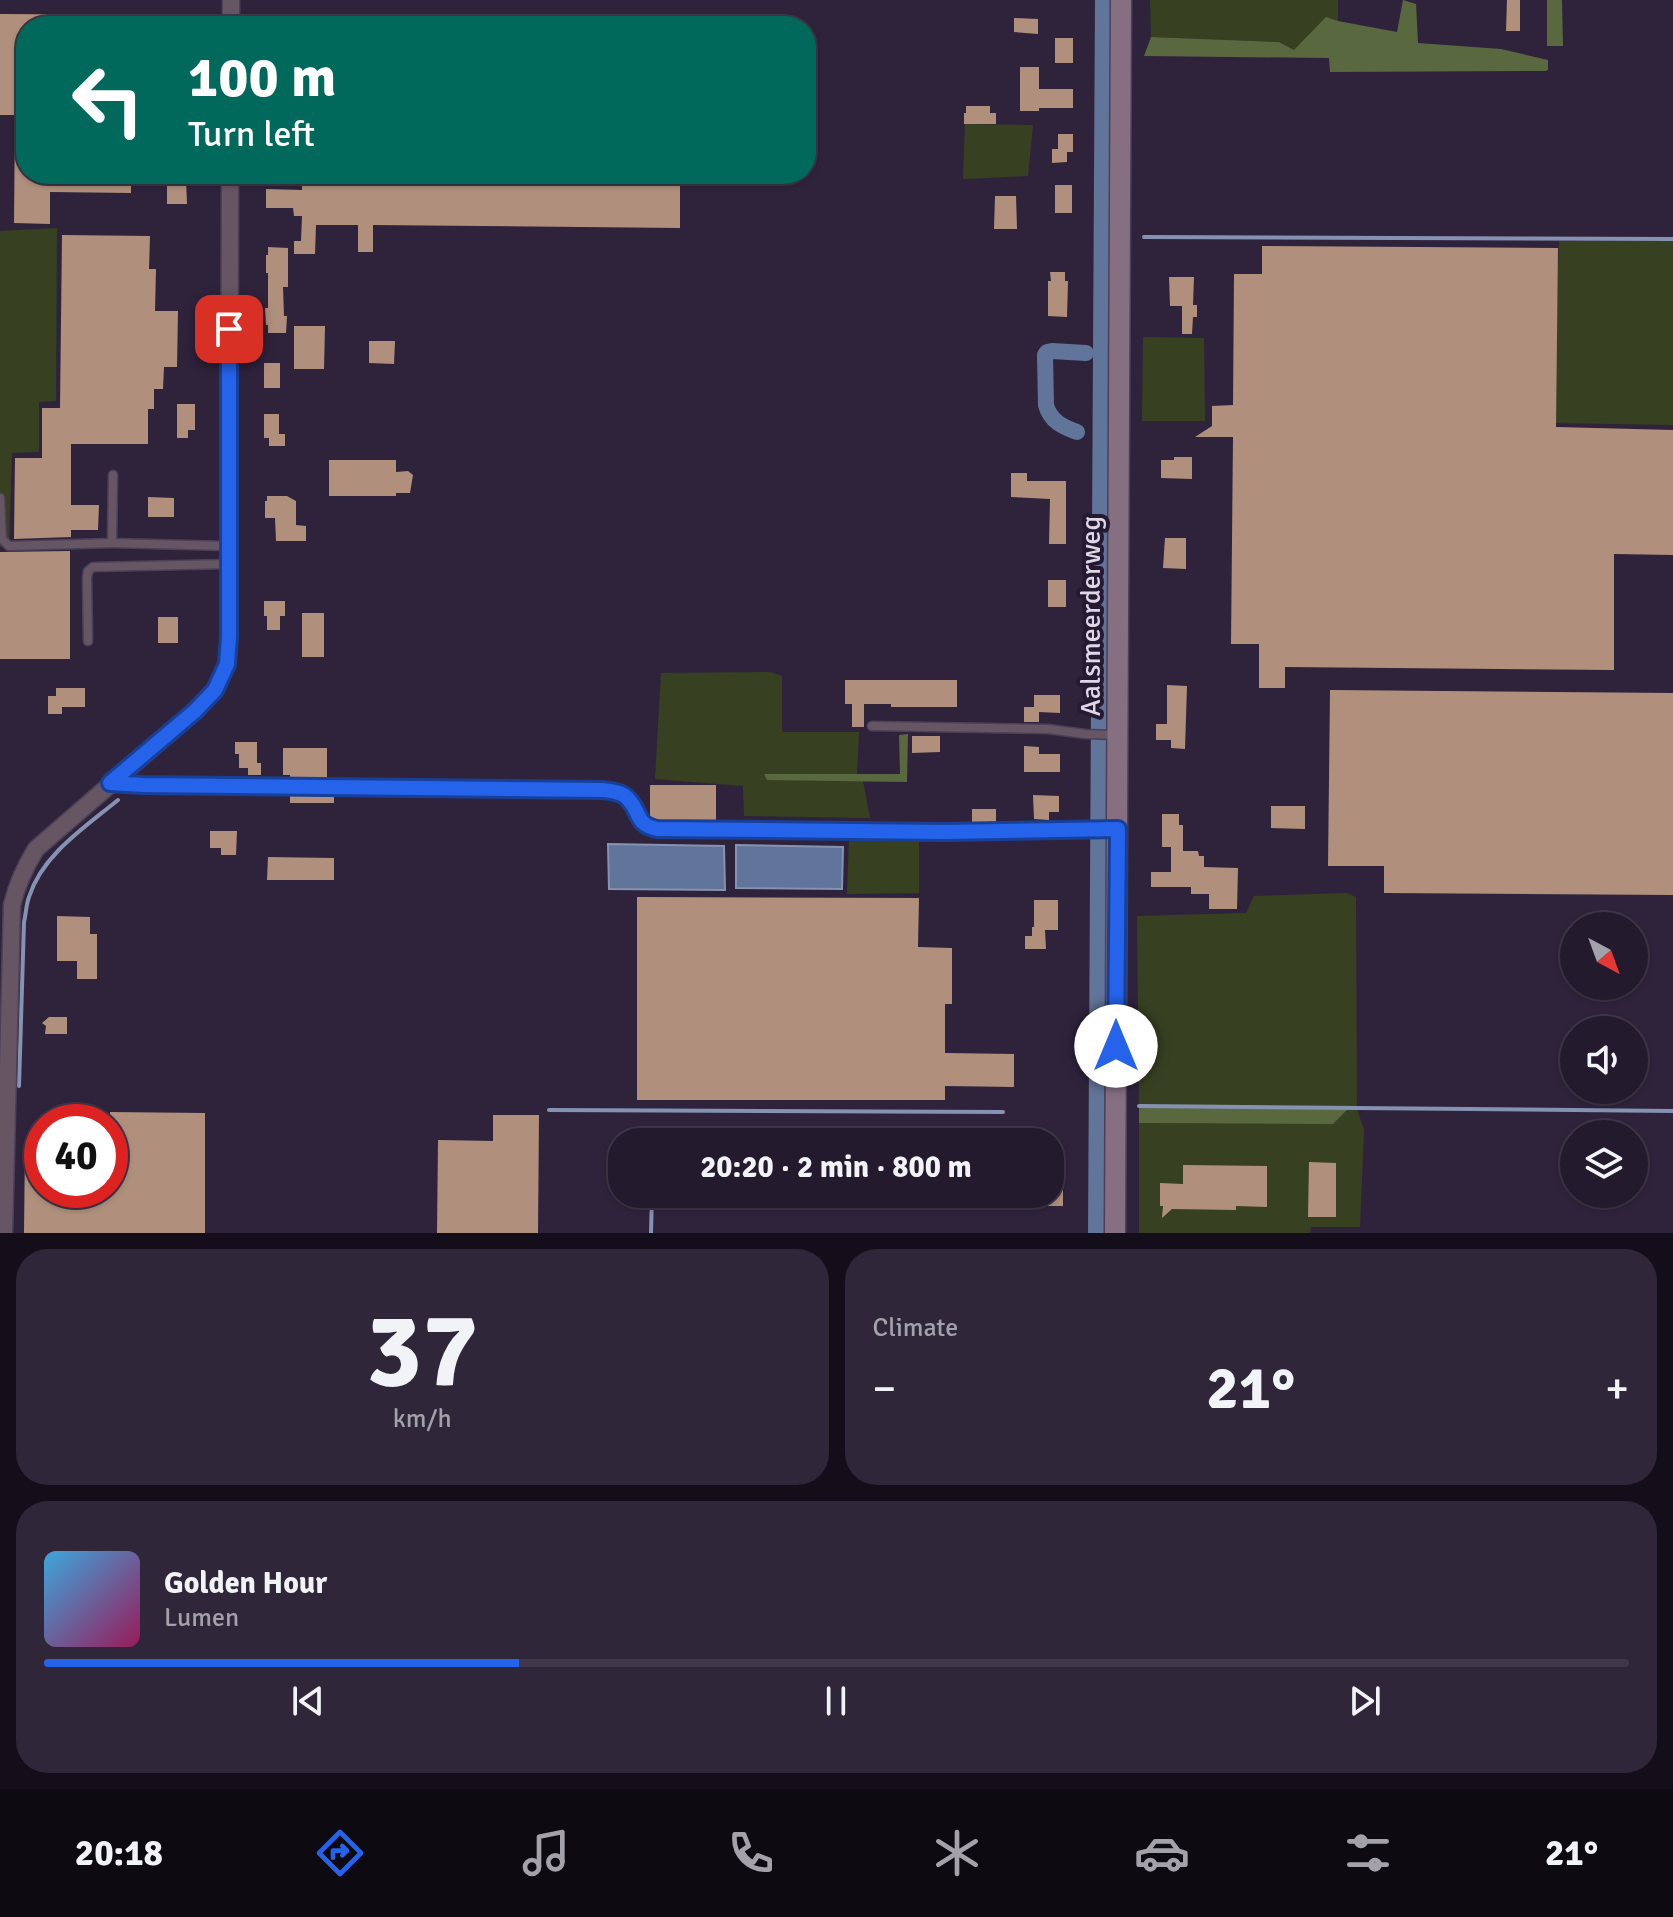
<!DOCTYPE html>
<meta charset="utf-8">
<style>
:root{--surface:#231a2d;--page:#2f2739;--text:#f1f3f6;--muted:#a3a1aa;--line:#403849;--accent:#2563eb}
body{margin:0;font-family:Signika,sans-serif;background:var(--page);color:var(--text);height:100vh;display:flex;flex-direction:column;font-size:30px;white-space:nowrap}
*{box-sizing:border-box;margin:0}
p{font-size:26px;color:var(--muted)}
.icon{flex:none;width:44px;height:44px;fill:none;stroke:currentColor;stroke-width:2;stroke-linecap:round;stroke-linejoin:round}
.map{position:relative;height:1233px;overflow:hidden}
.side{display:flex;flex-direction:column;gap:16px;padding:16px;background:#130e19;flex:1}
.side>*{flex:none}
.top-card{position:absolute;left:16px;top:16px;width:800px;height:168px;border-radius:32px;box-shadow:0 2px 6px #0004,0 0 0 2px var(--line);background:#00695c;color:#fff;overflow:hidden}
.needle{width:52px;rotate:139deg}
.tools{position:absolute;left:1560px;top:912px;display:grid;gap:16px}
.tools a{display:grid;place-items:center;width:88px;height:88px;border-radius:50%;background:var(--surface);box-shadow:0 2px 6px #0004,0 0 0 2px var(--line);font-size:40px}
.speed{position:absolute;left:24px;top:1104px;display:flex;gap:16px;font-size:40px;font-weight:700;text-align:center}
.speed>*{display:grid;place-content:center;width:104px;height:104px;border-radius:50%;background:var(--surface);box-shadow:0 2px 6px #0004,0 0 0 2px var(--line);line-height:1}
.speed .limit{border:12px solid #d22;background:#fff;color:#111}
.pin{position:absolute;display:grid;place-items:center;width:68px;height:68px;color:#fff;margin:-34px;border-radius:16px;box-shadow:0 4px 12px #0006}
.me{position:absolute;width:88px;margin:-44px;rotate:0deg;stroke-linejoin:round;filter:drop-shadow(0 0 6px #0008)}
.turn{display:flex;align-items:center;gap:28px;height:168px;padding:0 40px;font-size:36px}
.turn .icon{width:104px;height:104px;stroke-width:2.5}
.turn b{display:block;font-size:56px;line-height:68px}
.big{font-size:60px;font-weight:800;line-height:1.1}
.side .widget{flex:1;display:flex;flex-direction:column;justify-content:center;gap:12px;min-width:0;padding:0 28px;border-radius:32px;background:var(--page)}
.side .dial{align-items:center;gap:0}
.dial b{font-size:104px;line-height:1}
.song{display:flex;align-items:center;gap:24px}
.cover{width:96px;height:96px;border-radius:12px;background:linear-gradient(135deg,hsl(200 70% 55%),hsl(330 70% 35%))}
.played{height:8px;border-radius:4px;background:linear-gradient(90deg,var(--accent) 30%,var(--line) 30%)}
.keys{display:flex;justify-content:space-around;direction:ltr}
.heat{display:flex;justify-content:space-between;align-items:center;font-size:44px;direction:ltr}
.side .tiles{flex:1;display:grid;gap:16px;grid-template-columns:1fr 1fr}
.widget:last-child{grid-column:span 2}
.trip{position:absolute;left:608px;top:1128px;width:456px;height:80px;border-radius:32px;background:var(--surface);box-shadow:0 2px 6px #0004,0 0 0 2px var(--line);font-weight:800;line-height:80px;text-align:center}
.tabs{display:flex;height:128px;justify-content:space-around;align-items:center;background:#0e0a12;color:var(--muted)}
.tabs .icon{width:56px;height:56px}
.tabs .active{color:var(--accent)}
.tabs b{font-size:36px;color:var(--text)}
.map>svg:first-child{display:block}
.green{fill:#374122}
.forest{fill:#5a6840}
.water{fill:#617499;stroke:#8692b1;stroke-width:2}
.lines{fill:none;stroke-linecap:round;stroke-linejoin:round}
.stream{stroke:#8692b1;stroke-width:4}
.canal{stroke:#617499;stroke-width:16}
.building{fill:#b0907d}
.lane-casing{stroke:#4b4058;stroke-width:11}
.street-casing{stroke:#4b4058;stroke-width:19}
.secondary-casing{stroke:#4b4058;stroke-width:23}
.lane{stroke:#665663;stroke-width:8}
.street{stroke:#665663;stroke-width:16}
.secondary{stroke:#876f82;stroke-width:20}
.route-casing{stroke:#184099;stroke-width:20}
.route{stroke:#2563eb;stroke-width:14}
.labels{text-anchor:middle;stroke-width:8;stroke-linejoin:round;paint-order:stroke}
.street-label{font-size:28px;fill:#ded7e8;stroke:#251a32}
</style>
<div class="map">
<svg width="1673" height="1233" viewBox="0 0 1673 1233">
<rect width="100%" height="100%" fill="#2f233c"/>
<!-- green -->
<g class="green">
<polygon points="1150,0 1338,0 1338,21 1294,50 1279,42 1151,37"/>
<polygon points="965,124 1033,125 1028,176 963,179"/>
<polygon points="57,228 56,401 39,402 39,452 12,453 9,547 0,547 0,231"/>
<polygon points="1559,241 1673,241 1673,425 1553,423"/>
<polygon points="1143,337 1204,338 1205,421 1142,421"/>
<polygon points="770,672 782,676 782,732 859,732 857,774 765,774 767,779 863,781 870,818 744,816 743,786 655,779 661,673"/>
<polygon points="849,836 919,838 919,893 847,894"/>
<polygon points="1347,893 1356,897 1357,1109 1364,1130 1360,1227 1311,1227 1310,1233 1139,1233 1139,1123 1333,1124 1347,1110 1139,1106 1137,916 1246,913 1254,896"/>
</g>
<!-- forest -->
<g class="forest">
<polygon points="1403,0 1416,4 1418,43 1501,49 1548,60 1548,70 1545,71 1330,72 1329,58 1144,56 1151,37 1279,42 1294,50 1326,17 1338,21 1397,32"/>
<polygon points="1547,0 1562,0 1563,46 1547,46"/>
<polygon points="908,734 907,782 767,780 764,774 900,774 899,735"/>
<polygon points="1139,1106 1348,1109 1333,1124 1139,1123"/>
</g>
<!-- water -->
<g class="water">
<polygon points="608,844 724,846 725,890 609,889"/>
<polygon points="736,845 843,847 842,889 736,888"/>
</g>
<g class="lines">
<!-- stream -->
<g class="stream">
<polyline points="1144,237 1673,239"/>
<path d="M19 1086 24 922C26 914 26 905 29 897 42 855 85 827 118 800"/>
<polyline points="1139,1106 1673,1111"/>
<polyline points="549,1110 1003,1112"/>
<polyline points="652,1142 652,1133"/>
<polyline points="651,1233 652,1194"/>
</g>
<!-- canal -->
<g class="canal">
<path d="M1077 432C1063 427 1050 421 1046 405L1045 355 1047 352 1052 351 1086 353"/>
<polyline points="1096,1233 1103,0"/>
</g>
</g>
<!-- building -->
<g class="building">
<polygon points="1507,0 1520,0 1520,31 1506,31"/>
<polygon points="0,14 165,15 164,26 26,26 26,174 131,174 131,193 50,192 50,224 14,223 15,115 0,115"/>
<polygon points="1014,18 1038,19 1038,34 1014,32"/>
<rect x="1055" y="38" width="18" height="25"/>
<polygon points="1020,67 1039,67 1039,89 1073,89 1073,108 1039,108 1039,111 1020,111"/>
<polygon points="966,106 990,106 990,113 996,113 996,124 964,124 964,113 966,113"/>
<polygon points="1058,134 1073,134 1073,152 1067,152 1067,162 1052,163 1052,149 1058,149"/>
<polygon points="532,174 680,174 680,228 373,225 373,252 358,252 358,225 316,225 315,254 294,254 294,241 301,241 302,216 294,216 293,208 266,208 266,189 302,190 302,178 532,180"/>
<polygon points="167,179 186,179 187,204 167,204"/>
<rect x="1055" y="185" width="17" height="28"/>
<polygon points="995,196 1016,196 1017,229 994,229"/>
<polygon points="62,235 150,236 149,269 156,269 155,311 178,311 177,367 164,367 163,389 154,389 154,409 148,409 148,444 71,444 71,505 99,505 98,530 71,530 71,537 14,539 15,458 42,458 42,408 60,408"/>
<polygon points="1262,246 1558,248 1556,427 1673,430 1673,555 1614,554 1614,670 1285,667 1285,688 1259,688 1259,644 1231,644 1233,437 1195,437 1212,426 1212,406 1233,405 1234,274 1262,274"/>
<polygon points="268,247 288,248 288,287 283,287 284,316 287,316 286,333 268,333 268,325 266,325 265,308 268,308 268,273 266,273 266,255 268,255"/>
<polygon points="1050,272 1065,272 1065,281 1068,281 1067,317 1048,316 1048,281 1051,281"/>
<polygon points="1169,277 1194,277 1193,305 1197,305 1197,317 1193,317 1192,334 1182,334 1182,306 1170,306"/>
<polygon points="294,326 325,326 324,369 294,369"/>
<polygon points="369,341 395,341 394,364 369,363"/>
<rect x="264" y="363" width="16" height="25"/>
<polygon points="177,404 195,404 195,430 188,430 188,438 177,438"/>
<polygon points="264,414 279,414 279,434 285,434 285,446 269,446 269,438 264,438"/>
<polygon points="1174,457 1192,457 1192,479 1161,478 1161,460 1174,460"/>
<polygon points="329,460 396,460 396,472 408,471 413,475 410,493 396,493 396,496 329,496"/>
<polygon points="1011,473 1027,473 1027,481 1066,481 1066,544 1049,544 1050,499 1011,497"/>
<polygon points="267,496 287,496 296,501 296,525 306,526 306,541 276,541 275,518 265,518 265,501 267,501"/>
<polygon points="148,497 174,498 174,517 148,517"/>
<polygon points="1165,538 1186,538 1186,569 1163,568"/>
<polygon points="70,551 70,659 0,659 0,552"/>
<rect x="1048" y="580" width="18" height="27"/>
<polygon points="264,601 285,601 285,616 280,616 280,630 267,630 267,616 264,616"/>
<rect x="302" y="613" width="22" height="44"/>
<rect x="158" y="617" width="20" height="26"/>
<polygon points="845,680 957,680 957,707 891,707 891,704 864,704 864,727 852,727 852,704 845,704"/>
<polygon points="1167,685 1187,686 1185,749 1171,748 1171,740 1156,740 1156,724 1167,724"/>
<polygon points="56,688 85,688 85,707 62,707 62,714 48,714 48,696 56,696"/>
<polygon points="1330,690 1673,693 1673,895 1384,893 1384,866 1328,866"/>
<polygon points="1034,695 1060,695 1060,713 1039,712 1039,722 1024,722 1024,707 1034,707"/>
<polygon points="912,736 940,736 940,752 912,753"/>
<polygon points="235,742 257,742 257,763 261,763 261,775 248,775 248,768 239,768 239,754 235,754"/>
<polygon points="1024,746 1039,747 1039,754 1060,754 1060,772 1024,772"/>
<polygon points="283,748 327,748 327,780 290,780 290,775 283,775"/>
<polygon points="650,785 716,785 716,823 658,822 650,819"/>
<rect x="290" y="794" width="44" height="9"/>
<polygon points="1033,795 1059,796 1059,812 1049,812 1049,820 1034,819"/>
<polygon points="1271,806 1305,806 1305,829 1271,828"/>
<rect x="972" y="809" width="24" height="15"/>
<polygon points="1162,814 1179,814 1179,825 1183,825 1183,851 1198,851 1199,856 1204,856 1204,867 1238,868 1237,909 1209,909 1209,894 1191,894 1191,887 1151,887 1151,872 1171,872 1171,847 1162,847"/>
<polygon points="210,831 237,831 236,855 221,855 221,848 210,848"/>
<polygon points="268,857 334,858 334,880 267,880"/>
<polygon points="637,897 919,898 918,947 952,948 952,1004 945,1004 945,1053 1014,1054 1014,1087 945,1086 945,1100 637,1100"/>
<polygon points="1034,900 1058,900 1058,930 1045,930 1046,949 1025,949 1025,936 1032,936 1032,927 1034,927"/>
<polygon points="57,916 90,917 90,934 97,934 97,979 77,979 77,961 57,961"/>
<polygon points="49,1017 67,1017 67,1034 45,1034 46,1026 42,1023"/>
<polygon points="110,1112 205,1113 205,1233 24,1233 25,1144 42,1144 42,1190 110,1190"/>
<polygon points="493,1115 539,1115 538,1233 437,1233 438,1140 493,1141"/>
<polygon points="1309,1162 1336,1163 1336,1217 1308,1217"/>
<polygon points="1183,1165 1267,1166 1267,1207 1236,1206 1236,1210 1172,1209 1162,1218 1163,1206 1160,1206 1160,1183 1183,1184"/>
<polygon points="1050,1179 1063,1179 1063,1206 1046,1206 1046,1194 1050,1194"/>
</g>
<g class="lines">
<defs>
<g id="lane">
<polyline points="113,475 112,543 228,546"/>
<polyline points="0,498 2,539 9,546 112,543"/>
<polyline points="88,641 87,578 88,571 93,567 228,564"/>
<polyline points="872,726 1048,729 1085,734 1115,735"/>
<path d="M115 783 143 785 603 790C612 791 623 792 629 799 641 813 635 824 657 829L944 832 1116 829"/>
</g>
<g id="street">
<polyline points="231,26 231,0"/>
<path d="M4 1233 12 905C17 884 25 867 36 849L195 711 215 690 227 664 229 637 230 174"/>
</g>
<polyline id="secondary" points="1115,1233 1121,0"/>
</defs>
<!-- lane casing -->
<use href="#lane" class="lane-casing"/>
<!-- street casing -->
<use href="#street" class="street-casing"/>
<!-- secondary casing -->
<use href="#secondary" class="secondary-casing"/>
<!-- lane -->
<use href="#lane" class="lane"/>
<!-- street -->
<use href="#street" class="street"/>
<!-- secondary -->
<use href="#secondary" class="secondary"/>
</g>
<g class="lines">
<defs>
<path id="route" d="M229 329V637L227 664 215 690 195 711 110 783 143 785 603 790C612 791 623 792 629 800 641 813 635 824 657 829L944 832 1118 829 1116 1046"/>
</defs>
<!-- route casing -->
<use href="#route" class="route-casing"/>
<!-- route -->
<use href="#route" class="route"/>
</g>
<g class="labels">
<!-- street labels -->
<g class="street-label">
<text transform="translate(1090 616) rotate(-90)" y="10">Aalsmeerderweg</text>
</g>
</g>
</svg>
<div class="tools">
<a><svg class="needle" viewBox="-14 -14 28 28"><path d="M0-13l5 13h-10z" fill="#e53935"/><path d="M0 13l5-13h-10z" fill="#a3a1aa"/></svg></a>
<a><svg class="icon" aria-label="sound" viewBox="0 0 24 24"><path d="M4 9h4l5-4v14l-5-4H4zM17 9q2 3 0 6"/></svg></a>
<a><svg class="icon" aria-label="layers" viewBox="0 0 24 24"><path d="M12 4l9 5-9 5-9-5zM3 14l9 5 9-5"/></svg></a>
</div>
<div class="speed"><div class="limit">40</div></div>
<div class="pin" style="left:229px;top:329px;background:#d93025"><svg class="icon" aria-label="arrive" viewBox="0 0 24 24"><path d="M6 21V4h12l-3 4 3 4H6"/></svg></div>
<svg class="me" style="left:1116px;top:1046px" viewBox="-20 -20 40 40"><circle r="19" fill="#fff"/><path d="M0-13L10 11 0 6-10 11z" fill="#2563eb"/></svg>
<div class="trip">20:20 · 2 min · 800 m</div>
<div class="top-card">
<div class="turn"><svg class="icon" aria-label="left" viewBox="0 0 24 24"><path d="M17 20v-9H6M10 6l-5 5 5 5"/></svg><div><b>100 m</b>Turn left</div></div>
</div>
</div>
<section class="side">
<div class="tiles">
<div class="widget dial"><b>37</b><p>km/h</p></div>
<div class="widget"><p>Climate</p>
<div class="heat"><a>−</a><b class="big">21°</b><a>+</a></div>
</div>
<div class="widget">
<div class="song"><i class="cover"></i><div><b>Golden Hour</b><p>Lumen</p></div></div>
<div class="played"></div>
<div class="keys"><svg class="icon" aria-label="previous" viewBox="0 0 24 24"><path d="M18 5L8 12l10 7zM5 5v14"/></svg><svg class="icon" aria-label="pause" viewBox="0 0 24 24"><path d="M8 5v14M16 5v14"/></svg><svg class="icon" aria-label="next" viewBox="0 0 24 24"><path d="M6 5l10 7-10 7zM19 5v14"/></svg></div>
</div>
</div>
</section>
<nav class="tabs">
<b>20:18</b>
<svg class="icon active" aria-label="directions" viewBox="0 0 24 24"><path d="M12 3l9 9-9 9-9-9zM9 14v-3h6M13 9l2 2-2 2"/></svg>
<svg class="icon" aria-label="music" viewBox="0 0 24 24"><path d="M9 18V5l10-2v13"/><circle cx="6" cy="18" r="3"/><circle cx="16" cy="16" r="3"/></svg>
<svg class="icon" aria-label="phone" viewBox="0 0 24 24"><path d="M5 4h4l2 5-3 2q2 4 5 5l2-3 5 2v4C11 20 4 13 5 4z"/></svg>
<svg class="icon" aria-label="climate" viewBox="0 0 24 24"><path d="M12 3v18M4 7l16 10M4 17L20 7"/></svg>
<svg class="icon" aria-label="car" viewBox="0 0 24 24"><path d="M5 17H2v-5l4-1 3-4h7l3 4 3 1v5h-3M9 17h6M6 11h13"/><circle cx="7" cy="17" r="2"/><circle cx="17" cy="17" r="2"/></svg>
<svg class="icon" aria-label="filters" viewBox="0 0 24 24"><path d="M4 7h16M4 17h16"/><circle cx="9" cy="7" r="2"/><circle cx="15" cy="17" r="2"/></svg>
<b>21°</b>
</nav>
